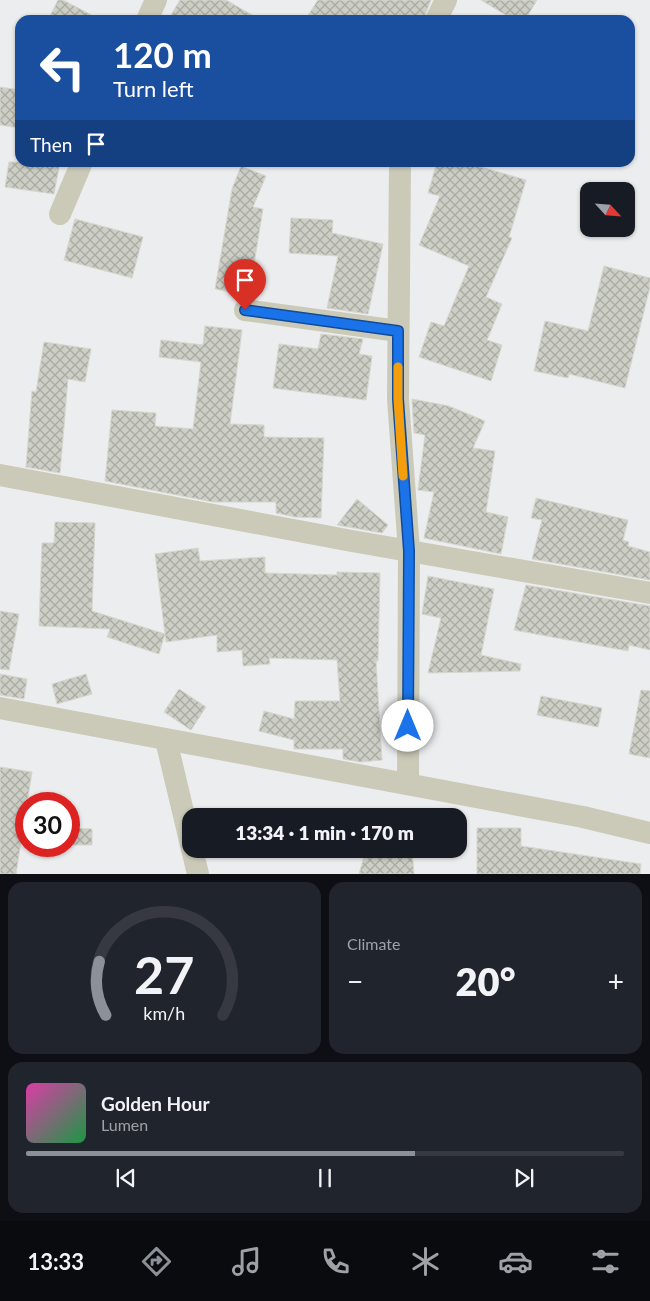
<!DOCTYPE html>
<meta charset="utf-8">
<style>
:root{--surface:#171b24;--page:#20242c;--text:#f1f3f6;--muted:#9ea1a6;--line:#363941;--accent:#8c9099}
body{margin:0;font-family:Lato,sans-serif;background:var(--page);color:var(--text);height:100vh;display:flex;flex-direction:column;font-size:19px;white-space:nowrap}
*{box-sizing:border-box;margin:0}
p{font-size:16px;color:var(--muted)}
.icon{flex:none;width:28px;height:28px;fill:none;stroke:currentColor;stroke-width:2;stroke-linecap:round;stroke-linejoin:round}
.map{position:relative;height:874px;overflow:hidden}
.details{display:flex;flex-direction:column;gap:8px;padding:8px;background:#0d0f14;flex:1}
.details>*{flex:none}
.hud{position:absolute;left:15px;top:15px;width:620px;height:152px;border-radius:15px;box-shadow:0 1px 4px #0004;background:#1a4fa0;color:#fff;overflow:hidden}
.needle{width:32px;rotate:116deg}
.fabs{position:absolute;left:580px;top:182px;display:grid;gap:10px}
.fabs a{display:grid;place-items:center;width:55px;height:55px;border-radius:10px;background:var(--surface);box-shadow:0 1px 4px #0004;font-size:25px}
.speed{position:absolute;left:15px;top:792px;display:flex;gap:10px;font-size:25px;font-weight:700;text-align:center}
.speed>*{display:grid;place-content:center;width:65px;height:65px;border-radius:50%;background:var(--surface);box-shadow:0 1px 4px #0004;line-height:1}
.speed .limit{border:8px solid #d22;background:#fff;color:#111}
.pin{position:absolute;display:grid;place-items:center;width:42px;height:42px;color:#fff;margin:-51px -21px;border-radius:50% 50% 50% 0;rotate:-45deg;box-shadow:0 0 5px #0007}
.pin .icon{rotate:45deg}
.me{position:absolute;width:55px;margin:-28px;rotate:0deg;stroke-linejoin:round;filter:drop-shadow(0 0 4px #0008)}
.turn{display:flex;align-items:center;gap:18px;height:105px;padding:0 15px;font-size:22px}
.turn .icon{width:65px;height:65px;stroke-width:2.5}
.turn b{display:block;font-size:35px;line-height:42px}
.then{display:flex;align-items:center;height:48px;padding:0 15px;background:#0003;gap:10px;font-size:19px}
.big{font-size:38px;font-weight:800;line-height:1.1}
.details .tile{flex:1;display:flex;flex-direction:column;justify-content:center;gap:8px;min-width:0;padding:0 18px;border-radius:15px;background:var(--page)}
.details .dial{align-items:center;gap:0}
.dial svg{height:130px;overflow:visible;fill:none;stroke:var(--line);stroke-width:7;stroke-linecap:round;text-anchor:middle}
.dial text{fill:var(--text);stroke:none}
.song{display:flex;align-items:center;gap:15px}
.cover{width:60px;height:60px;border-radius:8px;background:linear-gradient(135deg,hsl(320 70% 55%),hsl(140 70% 35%))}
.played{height:5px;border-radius:2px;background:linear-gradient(90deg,var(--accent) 65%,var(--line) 65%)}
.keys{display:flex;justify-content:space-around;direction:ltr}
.heat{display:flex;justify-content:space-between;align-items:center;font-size:28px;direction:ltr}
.details .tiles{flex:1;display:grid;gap:8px;grid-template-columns:1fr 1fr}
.tile:last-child{grid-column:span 2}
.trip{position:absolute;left:182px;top:808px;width:285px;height:50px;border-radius:15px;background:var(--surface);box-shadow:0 1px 4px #0004;font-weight:800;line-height:50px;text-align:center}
.tab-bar{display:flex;height:80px;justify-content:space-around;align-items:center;background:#090b0e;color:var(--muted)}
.tab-bar .icon{width:35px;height:35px}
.tab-bar .active{color:var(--accent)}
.tab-bar b{font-size:22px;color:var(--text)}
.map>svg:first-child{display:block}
.building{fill:url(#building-cross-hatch);stroke:#d6d7cf}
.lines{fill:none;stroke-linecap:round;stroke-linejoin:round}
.minor{stroke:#cbcab9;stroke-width:22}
.route-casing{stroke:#114b97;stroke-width:12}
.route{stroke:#1a73e8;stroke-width:9}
.slow{stroke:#f59e0b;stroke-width:9}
</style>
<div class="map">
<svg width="650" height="874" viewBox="0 0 650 874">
<defs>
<pattern id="building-cross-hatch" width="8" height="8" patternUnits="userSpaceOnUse" patternTransform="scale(1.25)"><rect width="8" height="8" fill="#cdcec5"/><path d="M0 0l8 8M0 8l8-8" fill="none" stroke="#a9aaa2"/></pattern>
</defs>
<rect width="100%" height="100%" fill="#ebedee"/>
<!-- building -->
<g class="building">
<polygon points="58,0 63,0 101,20 48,20"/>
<polygon points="180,0 226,0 261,20 168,20"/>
<polygon points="318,0 431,0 423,20 305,20"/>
<polygon points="481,0 537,0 525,20 514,20"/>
<polygon points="0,87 20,90 20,128 0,125"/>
<polygon points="9,162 60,162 54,194 5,187"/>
<polygon points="437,162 464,162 526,180 509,237 512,238 486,297 502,304 487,340 502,345 491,381 419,357 431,322 444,326 469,266 419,245 440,196 428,193"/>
<polygon points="241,166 266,176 253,207 263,209 249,295 215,289 232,189"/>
<polygon points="291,218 333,220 332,233 383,244 368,314 327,308 338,256 289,253"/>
<polygon points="75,219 143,237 132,278 64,260"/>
<polygon points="604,266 650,278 650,287 625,388 569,374 568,378 534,371 545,321 588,331"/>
<polygon points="205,326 242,330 230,424 264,425 264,437 324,438 321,518 295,517 276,513 276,502 213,502 105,481 112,410 156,413 155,426 193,429 201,362 159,357 161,340 203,345"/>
<polygon points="321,334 363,339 359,354 372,356 366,400 273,388 279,344 318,349"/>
<polygon points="44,342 91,349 85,382 68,379 60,473 26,467 32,391 36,392"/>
<polygon points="412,399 449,406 485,421 473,448 495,451 486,512 508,517 501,554 424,538 434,492 418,490 425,435 414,433"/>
<polygon points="536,498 628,520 623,540 629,542 628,546 650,552 650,580 532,559 542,520 531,518"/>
<polygon points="357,499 388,525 382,533 337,525"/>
<polygon points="55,522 95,523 92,611 165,634 159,654 107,637 110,629 39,626 42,543 54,543"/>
<polygon points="198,548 200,561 265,557 265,573 337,575 337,572 380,573 378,661 376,661 382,760 360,762 343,759 343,749 294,749 294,740 259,731 264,711 294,719 295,701 340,701 337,660 269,658 270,664 243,666 242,650 217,652 217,635 166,642 155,554"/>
<polygon points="428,576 494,589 481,655 521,664 520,671 428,673 441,618 422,614"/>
<polygon points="526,585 650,606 650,650 629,645 628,651 514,630"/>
<polygon points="0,611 19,614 9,670 0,669"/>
<polygon points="0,674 27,679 24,699 0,695"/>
<polygon points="86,674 92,694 57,704 52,684"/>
<polygon points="179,689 206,707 191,730 164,712"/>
<polygon points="641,690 650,691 650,758 629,754"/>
<polygon points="541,696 602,708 598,727 537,715"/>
<polygon points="0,767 32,772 16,874 0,874"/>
<polygon points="72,828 92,829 92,845 71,845"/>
<polygon points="477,828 521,828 521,846 641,864 640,874 477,874"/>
<polygon points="366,849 412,849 414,874 359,874"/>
</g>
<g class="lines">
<!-- minor -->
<g class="minor">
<polyline points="147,20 156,0"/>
<polyline points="436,20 446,0"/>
<polyline points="400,162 398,399 409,551 408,784"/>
<polyline points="60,214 82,162"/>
<polyline points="245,310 398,331"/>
<polyline points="0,475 352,541 650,593"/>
<polyline points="0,708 583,817 650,833"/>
<polyline points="166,740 191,845"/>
<polyline points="192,849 198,874"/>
</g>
</g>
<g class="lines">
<defs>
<polyline id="route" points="245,310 398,331 398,399 409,551 408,726"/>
</defs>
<!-- route casing -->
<use href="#route" class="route-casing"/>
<!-- route -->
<use href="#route" class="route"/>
<!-- slow -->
<polyline class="slow" points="398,367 398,399 403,476"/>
</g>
</svg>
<div class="fabs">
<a><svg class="needle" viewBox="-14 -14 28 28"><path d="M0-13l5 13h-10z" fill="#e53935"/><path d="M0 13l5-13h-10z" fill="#9ea1a6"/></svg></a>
</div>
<div class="speed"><div class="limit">30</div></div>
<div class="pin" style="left:245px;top:310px;background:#d93025"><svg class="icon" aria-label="arrive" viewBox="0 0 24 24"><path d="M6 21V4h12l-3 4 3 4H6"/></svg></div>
<svg class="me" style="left:408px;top:726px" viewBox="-20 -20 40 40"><circle r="19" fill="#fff"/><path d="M0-13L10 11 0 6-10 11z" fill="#1a73e8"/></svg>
<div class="trip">13:34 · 1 min · 170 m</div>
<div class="hud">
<div class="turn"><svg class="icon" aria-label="left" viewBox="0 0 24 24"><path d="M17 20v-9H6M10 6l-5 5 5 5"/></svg><div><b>120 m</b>Turn left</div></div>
<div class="then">Then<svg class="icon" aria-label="arrive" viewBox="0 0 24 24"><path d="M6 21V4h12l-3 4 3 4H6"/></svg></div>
</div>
</div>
<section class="details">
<div class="tiles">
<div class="tile dial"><svg viewBox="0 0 100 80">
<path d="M14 69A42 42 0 1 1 86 69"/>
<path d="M14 69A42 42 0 0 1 10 36" stroke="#8c9099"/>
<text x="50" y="56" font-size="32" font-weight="700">27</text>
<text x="50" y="72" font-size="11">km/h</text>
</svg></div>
<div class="tile"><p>Climate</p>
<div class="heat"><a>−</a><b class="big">20°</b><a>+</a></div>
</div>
<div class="tile">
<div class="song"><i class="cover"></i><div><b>Golden Hour</b><p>Lumen</p></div></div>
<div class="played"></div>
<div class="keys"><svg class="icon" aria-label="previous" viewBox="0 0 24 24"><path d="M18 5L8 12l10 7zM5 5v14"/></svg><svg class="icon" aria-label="pause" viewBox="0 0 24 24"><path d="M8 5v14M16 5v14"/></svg><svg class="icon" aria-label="next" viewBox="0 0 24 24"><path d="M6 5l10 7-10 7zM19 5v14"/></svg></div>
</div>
</div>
</section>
<nav class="tab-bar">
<b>13:33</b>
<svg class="icon active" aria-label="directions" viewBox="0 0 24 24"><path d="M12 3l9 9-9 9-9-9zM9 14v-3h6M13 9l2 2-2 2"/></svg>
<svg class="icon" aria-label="music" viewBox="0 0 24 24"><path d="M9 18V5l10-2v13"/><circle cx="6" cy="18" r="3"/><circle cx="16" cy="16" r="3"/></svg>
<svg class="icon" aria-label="phone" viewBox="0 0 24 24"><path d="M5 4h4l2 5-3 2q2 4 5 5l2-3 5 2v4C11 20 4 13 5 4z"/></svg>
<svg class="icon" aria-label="climate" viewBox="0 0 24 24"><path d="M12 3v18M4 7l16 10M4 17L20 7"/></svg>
<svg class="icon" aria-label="car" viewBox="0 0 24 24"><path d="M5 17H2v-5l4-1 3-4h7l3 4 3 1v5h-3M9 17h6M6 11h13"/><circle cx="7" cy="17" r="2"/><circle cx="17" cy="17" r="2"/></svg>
<svg class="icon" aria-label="filters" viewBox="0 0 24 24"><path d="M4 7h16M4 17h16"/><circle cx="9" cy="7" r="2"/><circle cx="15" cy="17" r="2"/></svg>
</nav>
